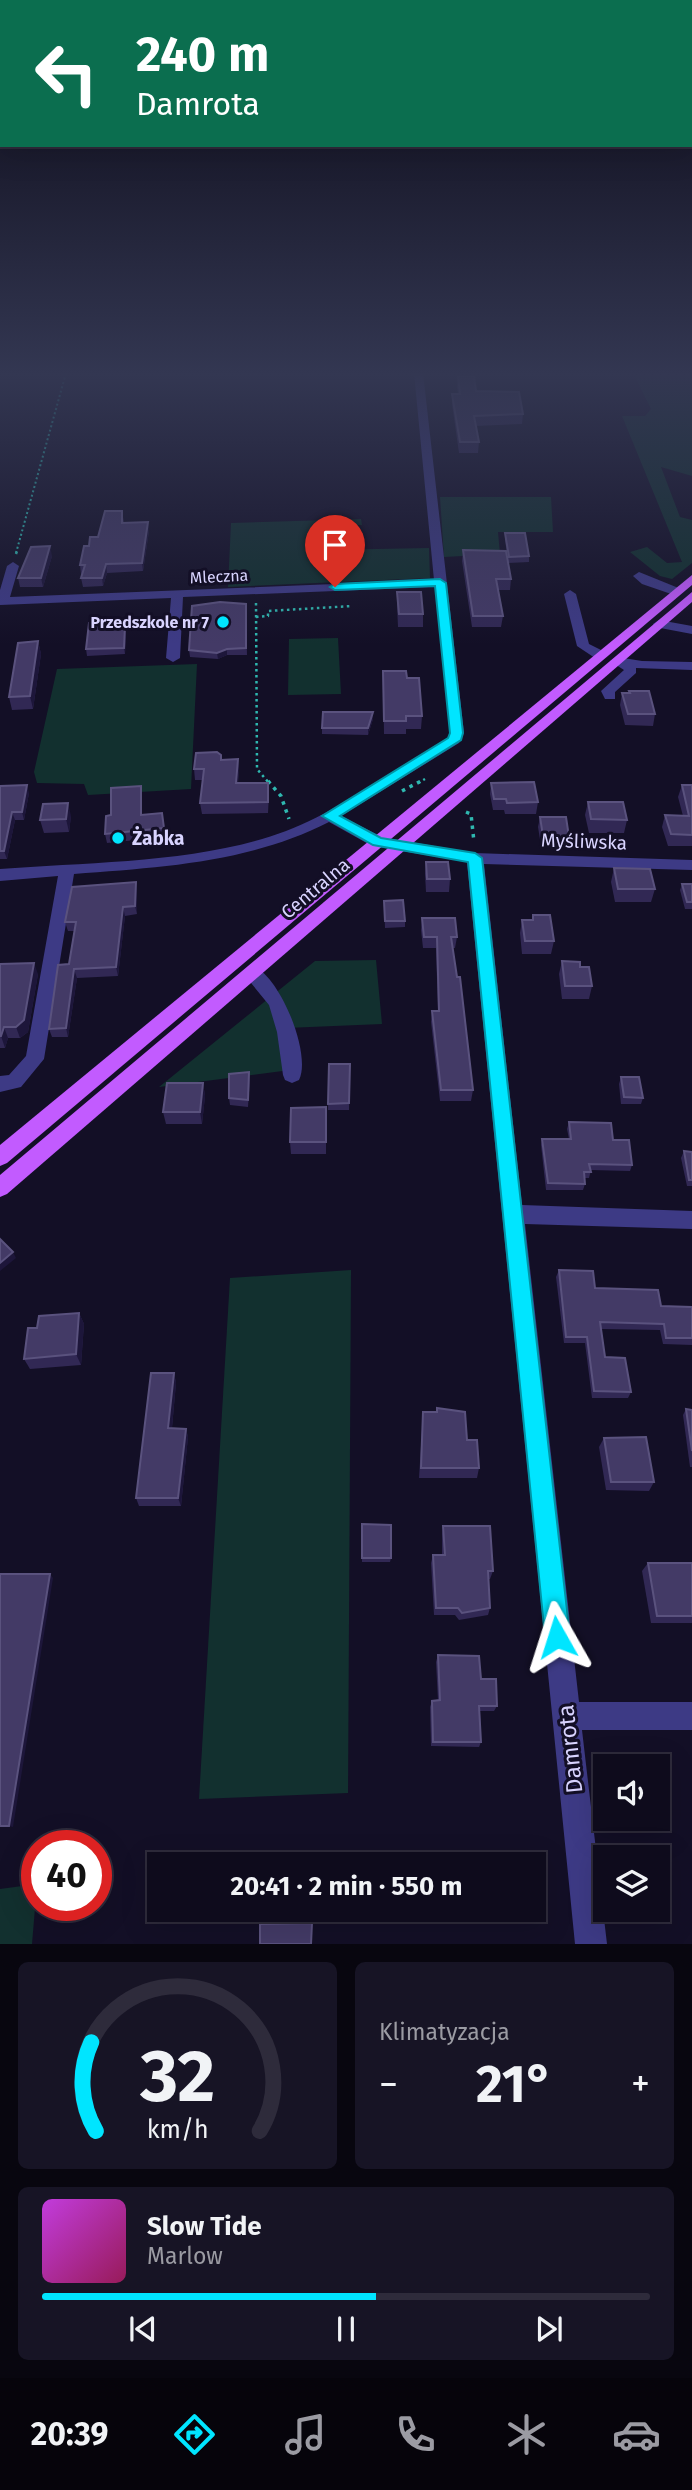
<!DOCTYPE html>
<html lang="pl">
<meta charset="utf-8">
<style>
:root{--surface:#0e0b1c;--page:#171425;--text:#f1f3f6;--muted:#9b9ba3;--line:#2e2b3b;--accent:#00e5ff}
body{margin:0;font-family:"Fira Sans",sans-serif;background:var(--page);color:var(--text);height:100vh;display:flex;flex-direction:column;font-size:26px;white-space:nowrap}
*{box-sizing:border-box;margin:0}
p{font-size:23px;color:var(--muted)}
.icon{flex:none;width:38px;height:38px;fill:none;stroke:currentColor;stroke-width:2;stroke-linecap:round;stroke-linejoin:round}
.map{position:relative;height:1944px;overflow:hidden}
.sheet{display:flex;flex-direction:column;gap:18px;padding:18px;background:#08060f;flex:1}
.sheet>*{flex:none}
.top-card{position:absolute;left:0px;top:0px;width:693px;height:147px;box-shadow:0 7px 28px #0002,0 0 0 2px var(--line);background:#0b6e4f;color:#fff;overflow:hidden}
.fabs{position:absolute;left:593px;top:1754px;display:grid;gap:14px}
.fabs a{display:grid;place-items:center;width:77px;height:77px;border-radius:0px;background:var(--surface);box-shadow:0 7px 28px #0002,0 0 0 2px var(--line);font-size:35px}
.speed{position:absolute;left:21px;top:1830px;display:flex;gap:14px;font-size:35px;font-weight:700;text-align:center}
.speed>*{display:grid;place-content:center;width:91px;height:91px;border-radius:50%;background:var(--surface);box-shadow:0 7px 28px #0002,0 0 0 2px var(--line);line-height:1}
.speed .limit{border:10px solid #d22;background:#fff;color:#111}
.pin{position:absolute;display:grid;place-items:center;width:60px;height:60px;color:#fff;margin:-72px -30px;border-radius:50% 50% 50% 0;rotate:-45deg;box-shadow:0 0 7px #0007}
.pin .icon{rotate:45deg}
.me{position:absolute;width:77px;margin:-38px;rotate:354deg;stroke-linejoin:round;filter:drop-shadow(0 0 5px #0008)}
.turn{display:flex;align-items:center;gap:24px;height:147px;padding:0 21px;font-size:32px}
.turn .icon{width:91px;height:91px;stroke-width:2.5}
.turn b{display:block;font-size:49px;line-height:60px}
.big{font-size:52px;font-weight:700;line-height:1.1}
.sheet .tile{flex:1;display:flex;flex-direction:column;justify-content:center;gap:10px;min-width:0;padding:0 24px;border-radius:10px;background:var(--page)}
.sheet .dial{align-items:center;gap:0}
.dial svg{height:182px;overflow:visible;fill:none;stroke:var(--line);stroke-width:7;stroke-linecap:round;text-anchor:middle}
.dial text{fill:var(--text);stroke:none}
.song{display:flex;align-items:center;gap:21px}
.cover{width:84px;height:84px;border-radius:10px;background:linear-gradient(135deg,hsl(290 70% 55%),hsl(330 70% 35%))}
.played{height:7px;border-radius:4px;background:linear-gradient(90deg,var(--accent) 55%,var(--line) 55%)}
.keys{display:flex;justify-content:space-around;direction:ltr}
.heat{display:flex;justify-content:space-between;align-items:center;font-size:38px;direction:ltr}
.sheet .tiles{flex:1;display:grid;gap:18px;grid-template-columns:1fr 1fr}
.tile:last-child{grid-column:span 2}
.trip{position:absolute;left:147px;top:1852px;width:399px;height:70px;border-radius:0px;background:var(--surface);box-shadow:0 7px 28px #0002,0 0 0 2px var(--line);font-weight:700;line-height:70px;text-align:center}
.tabs{display:flex;height:112px;justify-content:space-around;align-items:center;background:#06040b;color:var(--muted)}
.tabs .icon{width:49px;height:49px}
.tabs .on{color:var(--accent)}
.tabs b{font-size:32px;color:var(--text)}
.map>svg:first-child{display:block}
.green{fill:#12302f}
.lines{fill:none;stroke-linecap:round;stroke-linejoin:round}
.path-far2{stroke:#2fb8b0;stroke-width:2;stroke-dasharray:2 2.5;stroke-linecap:butt}
.path-far1{stroke:#2fb8b0;stroke-width:2.5;stroke-dasharray:2.5 3.5;stroke-linecap:butt}
.path{stroke:#2fb8b0;stroke-width:3.5;stroke-dasharray:3.5 5;stroke-linecap:butt}
.minor{fill:#3d3a85;fill-rule:evenodd}
.major{fill:#c25bff;fill-rule:evenodd}
.wall{fill:#312854}
.shaded-wall{fill:#1d163a}
.building{fill:#433a66;stroke:#5a527e;stroke-width:2}
.route{fill:#00e5ff;stroke:#0095a6;stroke-width:2}
.poi-dot{fill:#00e5ff;stroke:#130f26;stroke-width:2.5}
.labels{text-anchor:middle;stroke-width:6;stroke-linejoin:round;paint-order:stroke}
.far-street-label{font-size:16px;fill:#d9d4ff;stroke:#130f26}
.far-poi-label{font-size:16px;font-weight:bold;fill:#d9d4ff;stroke:#130f26;text-anchor:end}
.poi-label{font-size:19px;font-weight:bold;fill:#d9d4ff;stroke:#130f26;text-anchor:start}
.street-label{font-size:19px;fill:#d9d4ff;stroke:#130f26}
.near-street-label{font-size:23px;fill:#d9d4ff;stroke:#130f26}
</style>
<div class="map">
<svg width="692" height="1944" viewBox="0 0 692 1944">
<rect width="100%" height="100%" fill="#130f26"/>
<!-- green -->
<g class="green">
<polygon points="633,373 692,373 692,476 661,467 680,517 692,520 692,563 672,579 660,576 630,552 647,547 667,563 682,562 622,416 645,416 651,409"/>
<polygon points="440,497 551,497 553,532 498,532 500,554 444,557"/>
<polygon points="361,519 362,525 322,526 323,550 429,548 430,578 228,587 231,523"/>
<polygon points="338,638 341,694 288,695 289,639"/>
<polygon points="197,664 191,789 88,795 84,784 37,783 34,772 57,669"/>
<polygon points="376,960 382,1024 286,1028 290,1070 159,1087 315,961"/>
<polygon points="351,1270 348,1793 199,1799 230,1278"/>
<polygon points="37,1884 32,1944 0,1944 0,1889"/>
</g>
<g class="lines">
<!-- path-far2 -->
<polyline class="path-far2" points="16,553 66,373"/>
<!-- path-far1 -->
<g class="path-far1">
<polyline points="16,554 17,551"/>
<polyline points="256,603 257,769 269,783"/>
<polyline points="256,617 268,616 268,611 352,606"/>
<polyline points="418,783 425,779"/>
</g>
<!-- path -->
<g class="path">
<polyline points="268,781 281,796 289,819"/>
<polyline points="402,791 421,781"/>
<polyline points="466,812 471,814 474,842"/>
</g>
<!-- minor -->
<g class="minor">
<path d="M414 373H423L464 733 459 743 341 816 382 837 475 853 692 860V870L484 864 522 1205 692 1211V1229L525 1224 579 1702H692V1730H582L607 1944H575L467 862 372 846 329 822C248 863 163 867 74 874L44 1059 21 1087 0 1092V1076L9 1075 26 1056 58 876 0 881V869C90 862 201 863 286 831 339 811 398 768 448 738L450 733 435 587 183 597 180 658 173 662 166 658 171 598 0 605V590L7 566 13 562 19 566 10 597 434 580Z"/>
<polygon points="639,572 681,589 683,592 677,596 642,584 633,576"/>
<polygon points="570,590 576,594 589,644 605,652 605,658 595,658 577,646 564,594"/>
<polygon points="659,620 692,626 692,634 655,627 653,624"/>
<polygon points="617,657 642,661 692,662 692,670 636,668 636,673 615,692 615,699 605,699 601,691 624,670 610,661"/>
<path d="M251 965C280 974 312 1055 299 1080L292 1083 285 1080 283 1075 277 1032 269 1005 242 972Z"/>
</g>
<!-- major -->
<g class="major">
<polygon points="692,575 692,585 7,1163 0,1166 0,1145"/>
<polygon points="692,592 692,602 7,1194 0,1197 0,1175"/>
</g>
</g>
<!-- wall -->
<g class="wall">
<polygon points="458,376 476,391 523,414 522,424 476,426 479,442 478,453 459,453 452,404 452,394 458,394 457,386"/>
<polygon points="122,511 124,523 149,531 143,571 107,573 103,586 83,587 81,578 82,574 81,574 80,565 89,546"/>
<polygon points="505,533 529,556 529,562 508,563 505,539"/>
<polygon points="463,550 511,579 510,590 498,590 503,616 501,627 472,627 462,561"/>
<polygon points="52,556 43,587 20,587 18,578"/>
<polygon points="397,592 423,614 423,627 398,627 397,605"/>
<polygon points="246,611 247,655 227,655 218,659 190,657 189,650"/>
<polygon points="116,626 126,632 125,654 87,656 86,649"/>
<polygon points="38,641 41,654 33,709 12,710 9,697"/>
<polygon points="383,671 407,678 422,716 421,729 406,729 406,734 384,734"/>
<polygon points="629,691 655,714 653,726 625,725 620,705 622,693 628,693"/>
<polygon points="373,719 368,735 322,734 322,728"/>
<polygon points="238,759 239,770 238,783 269,794 268,813 202,814 200,803 203,780 195,780 194,769 222,760"/>
<polygon points="491,783 538,802 536,814 505,814 504,810 493,810 490,794"/>
<polygon points="682,785 692,785 692,846 668,846 662,827 665,815 683,816 678,797"/>
<polygon points="0,786 29,793 24,820 15,820 7,859 0,859"/>
<polygon points="141,786 142,794 142,815 162,813 165,837 107,843 105,834 111,815"/>
<polygon points="588,802 627,820 624,833 589,833 585,815"/>
<polygon points="71,816 69,832 44,833 40,820"/>
<polygon points="540,817 569,837 566,847 541,846 538,827"/>
<polygon points="426,862 450,879 449,892 426,892 425,874"/>
<polygon points="614,868 655,889 651,902 615,902 611,882"/>
<polygon points="682,884 692,884 692,909 685,909 680,890"/>
<polygon points="137,891 137,914 125,916 118,976 77,978 68,1037 52,1037 49,1029 69,964 75,931 68,931 65,922"/>
<polygon points="384,901 405,921 405,927 385,928"/>
<polygon points="533,915 554,941 551,954 522,954 520,933 522,920 532,920"/>
<polygon points="422,918 457,937 455,948 453,948 473,1090 471,1101 440,1101 431,1022 432,1011 438,1011 436,948 423,948 421,930"/>
<polygon points="562,961 580,967 592,986 589,999 562,999 559,974"/>
<polygon points="0,964 38,974 28,1032 20,1038 8,1038 5,1048 0,1048"/>
<polygon points="329,1064 350,1064 349,1110 328,1110"/>
<polygon points="621,1077 643,1098 641,1104 621,1104 619,1084"/>
<polygon points="250,1078 248,1107 230,1105 229,1098"/>
<polygon points="203,1083 205,1096 202,1124 166,1124 163,1112"/>
<polygon points="326,1107 326,1154 291,1154 290,1142"/>
<polygon points="569,1122 613,1140 632,1165 630,1171 591,1170 589,1178 584,1178 585,1184 583,1190 546,1190 541,1145 542,1139 569,1139 567,1129"/>
<polygon points="684,1151 692,1152 692,1186 687,1186 681,1158"/>
<polygon points="559,1270 595,1288 661,1306 692,1307 692,1345 663,1344 660,1330 601,1329 605,1357 631,1392 628,1398 592,1398 585,1343 564,1343 556,1277"/>
<polygon points="79,1313 84,1324 81,1365 30,1369 24,1359 37,1328"/>
<polygon points="174,1373 176,1383 172,1428 186,1429 188,1437 181,1506 139,1506 136,1498"/>
<polygon points="437,1408 467,1440 479,1468 477,1478 419,1478 423,1412 436,1412"/>
<polygon points="686,1409 692,1410 692,1467 690,1467 683,1415"/>
<polygon points="604,1438 654,1482 649,1491 606,1490 599,1447"/>
<polygon points="362,1524 391,1558 390,1562 362,1562"/>
<polygon points="443,1526 493,1571 490,1579 488,1579 490,1608 488,1615 459,1620 455,1615 434,1615 431,1563 433,1555 442,1555 442,1534"/>
<polygon points="648,1563 692,1563 692,1623 651,1623 642,1571"/>
<polygon points="438,1655 481,1679 497,1706 494,1711 480,1711 481,1742 479,1747 431,1746 430,1707 432,1701 438,1701 436,1662"/>
</g>
<!-- shaded-wall -->
<g class="shaded-wall">
<polygon points="148,522 149,531 143,571 142,563"/>
<polygon points="50,546 52,556 43,587 41,578"/>
<polygon points="106,564 107,573 103,586 102,578"/>
<polygon points="125,626 126,632 125,654 124,648"/>
<polygon points="38,641 41,654 33,709 30,696"/>
<polygon points="227,649 227,655 218,659 217,653"/>
<polygon points="373,712 373,719 368,735 368,728"/>
<polygon points="238,759 239,770 237,795 236,783"/>
<polygon points="27,785 29,793 24,820 22,812"/>
<polygon points="141,786 142,794 142,823 141,815"/>
<polygon points="68,803 71,816 69,832 66,819"/>
<polygon points="12,812 15,820 7,859 4,851"/>
<polygon points="136,882 137,891 137,914 135,906"/>
<polygon points="123,907 125,916 118,976 116,967"/>
<polygon points="34,963 38,974 28,1032 20,1038 16,1027"/>
<polygon points="74,969 77,978 68,1037 66,1028"/>
<polygon points="4,1027 8,1038 5,1048 1,1036"/>
<polygon points="249,1072 250,1078 248,1107 248,1100"/>
<polygon points="203,1083 205,1096 202,1124 200,1112"/>
<polygon points="13,1252 16,1258 0,1271 0,1263"/>
<polygon points="79,1313 84,1324 81,1365 76,1354"/>
<polygon points="174,1373 176,1383 171,1437 168,1428"/>
<polygon points="186,1429 188,1437 181,1506 178,1498"/>
<polygon points="50,1574 53,1578 13,1827 9,1826"/>
</g>
<!-- building -->
<g class="building">
<polygon points="458,376 474,376 476,391 519,392 523,414 474,416 479,442 460,442 452,394 460,394"/>
<polygon points="105,511 122,511 122,523 148,522 142,563 106,564 102,578 81,578 85,565 80,565 84,546 89,546 90,537 98,537"/>
<polygon points="505,533 525,533 529,556 509,557"/>
<polygon points="50,546 41,578 18,578 31,547"/>
<polygon points="463,550 506,551 511,579 496,579 503,616 473,616"/>
<polygon points="397,592 421,592 423,614 399,614"/>
<polygon points="220,602 246,604 246,648 227,649 217,653 189,650 192,606"/>
<polygon points="116,622 115,626 125,626 124,648 86,649 89,623"/>
<polygon points="38,641 30,696 9,697 18,643"/>
<polygon points="383,671 406,671 407,678 419,678 422,716 406,716 406,721 384,721"/>
<polygon points="629,691 649,691 655,714 628,714 622,693 630,693"/>
<polygon points="323,712 373,712 368,728 322,728"/>
<polygon points="217,752 221,755 221,760 238,759 236,783 268,783 268,802 200,803 204,769 194,769 196,753"/>
<polygon points="534,782 538,802 507,803 506,799 494,799 491,783"/>
<polygon points="27,785 22,812 12,812 4,851 0,851 0,786"/>
<polygon points="682,785 692,785 692,835 671,834 665,815 689,816"/>
<polygon points="141,786 141,815 162,813 164,828 105,834 106,816 111,815 111,788"/>
<polygon points="588,802 623,802 627,820 591,819"/>
<polygon points="68,803 66,819 40,820 43,804"/>
<polygon points="540,817 566,817 569,837 543,836"/>
<polygon points="426,862 448,862 450,879 427,879"/>
<polygon points="614,868 650,869 655,889 618,889"/>
<polygon points="136,882 135,906 123,907 116,967 74,969 66,1028 49,1029 58,965 69,964 76,922 65,922 72,887"/>
<polygon points="682,884 692,884 692,902 687,902"/>
<polygon points="403,900 405,921 385,921 384,901"/>
<polygon points="533,915 550,915 554,941 525,941 522,920 533,920"/>
<polygon points="422,918 455,918 457,937 451,937 457,977 460,977 473,1090 441,1090 432,1011 439,1011 437,937 424,937"/>
<polygon points="562,961 580,962 580,967 589,967 592,986 565,986"/>
<polygon points="34,963 24,1020 16,1027 4,1027 1,1036 0,1036 0,964"/>
<polygon points="329,1064 350,1064 349,1103 328,1104"/>
<polygon points="249,1072 248,1100 229,1098 229,1074"/>
<polygon points="621,1077 639,1077 643,1098 624,1097"/>
<polygon points="167,1083 203,1083 200,1112 163,1112"/>
<polygon points="326,1107 326,1142 290,1142 291,1108"/>
<polygon points="569,1122 611,1123 613,1140 629,1140 632,1165 589,1164 591,1172 584,1172 585,1184 548,1183 542,1139 571,1139"/>
<polygon points="684,1151 692,1152 692,1180 689,1180"/>
<polygon points="0,1239 13,1252 0,1263"/>
<polygon points="559,1270 593,1271 595,1288 658,1290 661,1306 692,1307 692,1338 666,1338 664,1324 600,1322 605,1357 625,1358 631,1392 594,1391 587,1337 566,1337"/>
<polygon points="79,1313 76,1354 24,1359 28,1328 37,1328 39,1316"/>
<polygon points="151,1373 174,1373 168,1428 186,1429 178,1498 136,1498"/>
<polygon points="437,1408 465,1412 467,1440 477,1440 479,1468 421,1468 423,1412 437,1412"/>
<polygon points="686,1409 692,1410 692,1451"/>
<polygon points="646,1437 654,1482 611,1482 604,1438"/>
<polygon points="362,1524 391,1525 391,1558 362,1558"/>
<polygon points="443,1526 490,1526 493,1571 488,1571 490,1608 462,1613 458,1608 436,1608 433,1555 445,1555"/>
<polygon points="648,1563 692,1563 692,1616 657,1616"/>
<polygon points="0,1574 50,1574 9,1826 0,1826"/>
<polygon points="438,1655 479,1656 481,1679 496,1679 497,1706 479,1706 481,1742 433,1742 432,1701 440,1700"/>
<polygon points="312,1923 311,1944 260,1944 260,1924"/>
</g>
<!-- sky -->
<linearGradient id="sky" x2="0" y2="1"><stop stop-color="#0a0815"/><stop offset="0.58" stop-color="#333752"/><stop offset="1" stop-color="#333752" stop-opacity="0"/></linearGradient>
<rect width="692" height="645" fill="url(#sky)"/>
<!-- route -->
<polygon class="route" points="440,579 446,583 463,733 461,740 340,816 381,838 475,853 482,858 570,1637 566,1645 557,1649 549,1645 545,1637 468,862 373,845 322,816 448,738 450,733 435,586 335,590 330,587 335,584"/>
<!-- markers -->
<g class="poi-dot">
<circle cx="223" cy="622" r="7"/>
<circle cx="118" cy="838" r="7"/>
</g>
<g class="labels">
<!-- far-street labels -->
<g class="far-street-label">
<text transform="translate(219 576) rotate(-3)" y="6">Mleczna</text>
</g>
<!-- far-poi labels -->
<g class="far-poi-label">
<text x="209" y="628">Przedszkole nr 7</text>
</g>
<!-- poi labels -->
<g class="poi-label">
<text x="132" y="845">Żabka</text>
</g>
<!-- street labels -->
<g class="street-label">
<text transform="translate(584 841) rotate(2)" y="7">Myśliwska</text>
<text transform="translate(315 888) rotate(-40)" y="7">Centralna</text>
</g>
<!-- near-street labels -->
<g class="near-street-label">
<text transform="translate(570 1749) rotate(-96)" y="8">Damrota</text>
</g>
</g>
</svg>
<div class="fabs">
<a><svg class="icon" aria-label="sound" viewBox="0 0 24 24"><path d="M4 9h4l5-4v14l-5-4H4zM17 9q2 3 0 6"/></svg></a>
<a><svg class="icon" aria-label="layers" viewBox="0 0 24 24"><path d="M12 4l9 5-9 5-9-5zM3 14l9 5 9-5"/></svg></a>
</div>
<div class="speed"><div class="limit">40</div></div>
<div class="pin" style="left:335px;top:587px;background:#d93025"><svg class="icon" aria-label="arrive" viewBox="0 0 24 24"><path d="M6 21V4h12l-3 4 3 4H6"/></svg></div>
<svg class="me" style="left:557px;top:1637px" viewBox="-20 -20 40 40"><path d="M0-17L14 15 0 8-14 15z" fill="#00e5ff" stroke="#fff" stroke-width="4"/></svg>
<div class="trip">20:41 · 2 min · 550 m</div>
<div class="top-card">
<div class="turn"><svg class="icon" aria-label="left" viewBox="0 0 24 24"><path d="M17 20v-9H6M10 6l-5 5 5 5"/></svg><div><b>240 m</b>Damrota</div></div>
</div>
</div>
<section class="sheet">
<div class="tiles">
<div class="tile dial"><svg viewBox="0 0 100 80">
<path d="M14 69A42 42 0 1 1 86 69"/>
<path d="M14 69A42 42 0 0 1 12 30" stroke="#00e5ff"/>
<text x="50" y="56" font-size="32" font-weight="700">32</text>
<text x="50" y="72" font-size="11">km/h</text>
</svg></div>
<div class="tile"><p>Klimatyzacja</p>
<div class="heat"><a>−</a><b class="big">21°</b><a>+</a></div>
</div>
<div class="tile">
<div class="song"><i class="cover"></i><div><b>Slow Tide</b><p>Marlow</p></div></div>
<div class="played"></div>
<div class="keys"><svg class="icon" aria-label="previous" viewBox="0 0 24 24"><path d="M18 5L8 12l10 7zM5 5v14"/></svg><svg class="icon" aria-label="pause" viewBox="0 0 24 24"><path d="M8 5v14M16 5v14"/></svg><svg class="icon" aria-label="next" viewBox="0 0 24 24"><path d="M6 5l10 7-10 7zM19 5v14"/></svg></div>
</div>
</div>
</section>
<nav class="tabs">
<b>20:39</b>
<svg class="icon on" aria-label="directions" viewBox="0 0 24 24"><path d="M12 3l9 9-9 9-9-9zM9 14v-3h6M13 9l2 2-2 2"/></svg>
<svg class="icon" aria-label="music" viewBox="0 0 24 24"><path d="M9 18V5l10-2v13"/><circle cx="6" cy="18" r="3"/><circle cx="16" cy="16" r="3"/></svg>
<svg class="icon" aria-label="phone" viewBox="0 0 24 24"><path d="M5 4h4l2 5-3 2q2 4 5 5l2-3 5 2v4C11 20 4 13 5 4z"/></svg>
<svg class="icon" aria-label="climate" viewBox="0 0 24 24"><path d="M12 3v18M4 7l16 10M4 17L20 7"/></svg>
<svg class="icon" aria-label="car" viewBox="0 0 24 24"><path d="M5 17H2v-5l4-1 3-4h7l3 4 3 1v5h-3M9 17h6M6 11h13"/><circle cx="7" cy="17" r="2"/><circle cx="17" cy="17" r="2"/></svg>
</nav>
